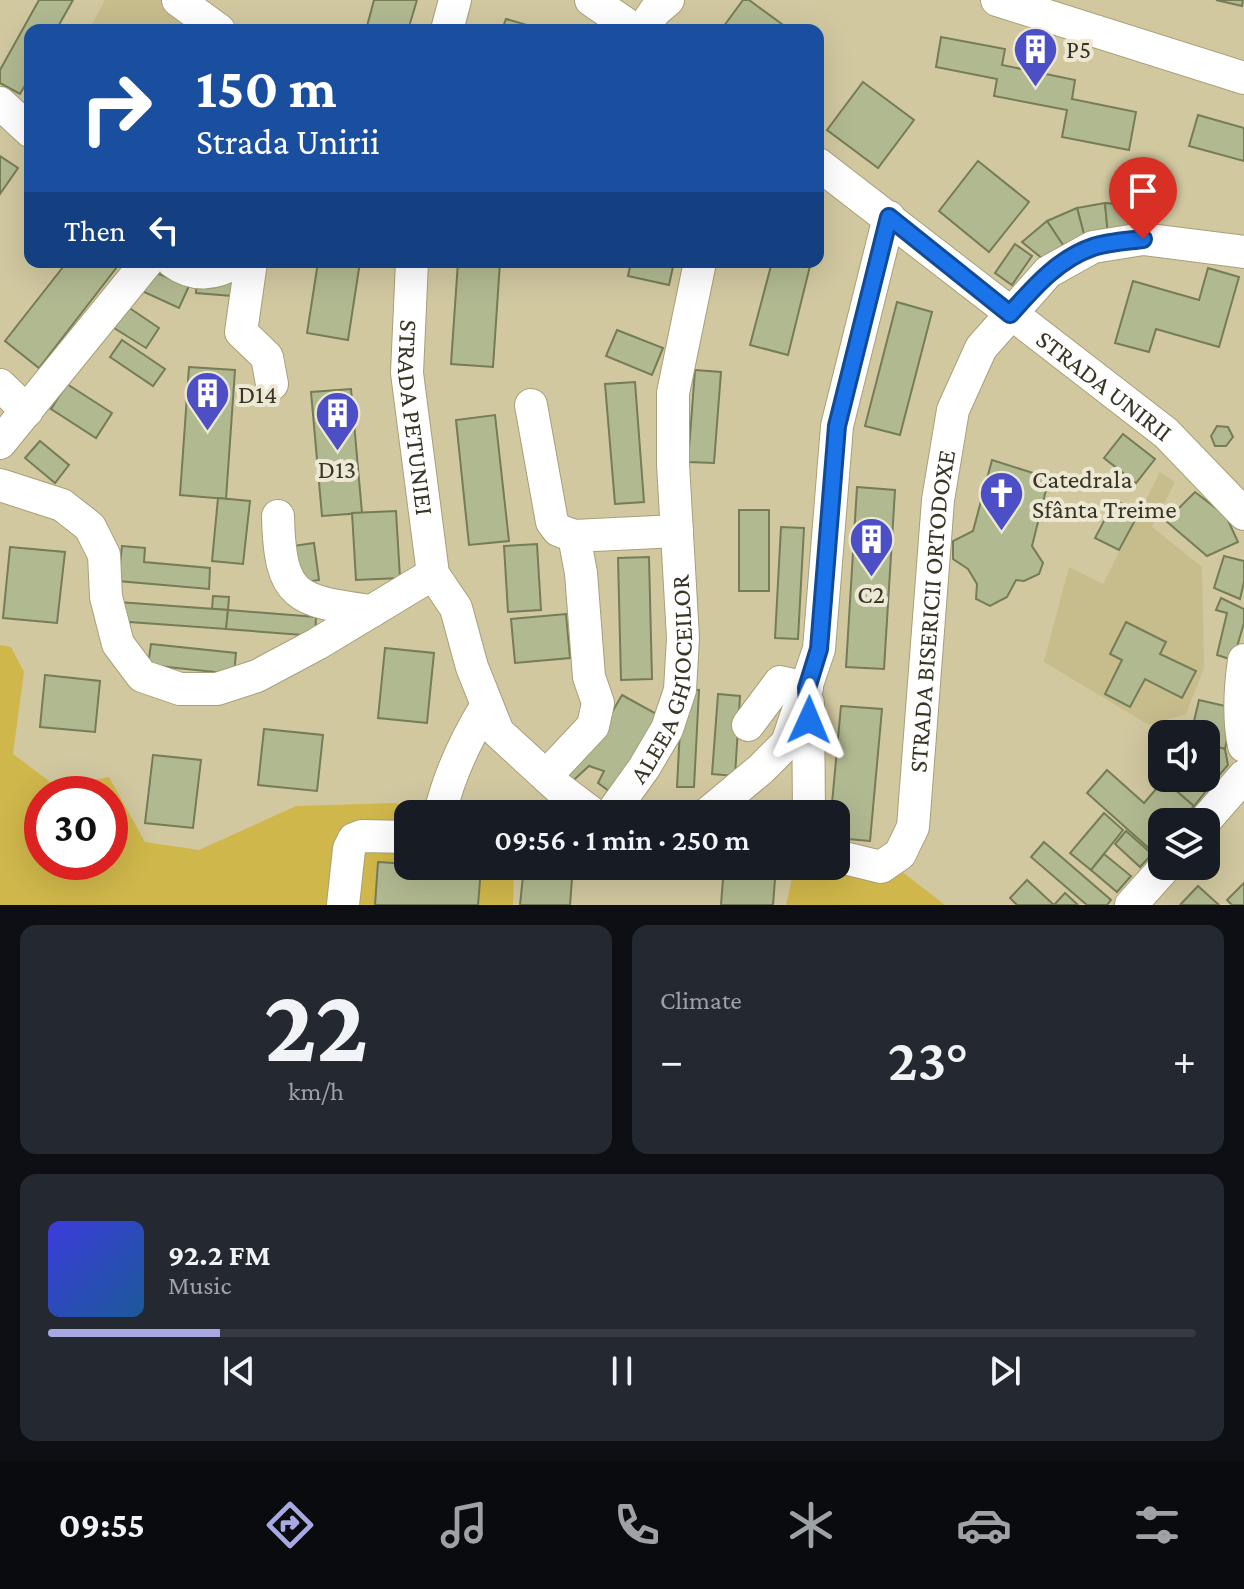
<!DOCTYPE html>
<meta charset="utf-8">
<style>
:root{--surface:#171b24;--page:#242831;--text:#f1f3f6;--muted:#9ea1a6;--line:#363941;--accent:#a7a9e0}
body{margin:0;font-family:"Crimson Pro",serif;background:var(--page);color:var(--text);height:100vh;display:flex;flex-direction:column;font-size:30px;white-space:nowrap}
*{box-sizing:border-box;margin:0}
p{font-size:26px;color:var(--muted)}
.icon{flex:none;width:44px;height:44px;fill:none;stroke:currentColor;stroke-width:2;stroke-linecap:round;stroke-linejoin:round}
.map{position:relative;height:905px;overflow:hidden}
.panel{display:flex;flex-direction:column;gap:20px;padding:20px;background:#0d0f14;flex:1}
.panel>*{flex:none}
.top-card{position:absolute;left:24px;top:24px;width:800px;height:244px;border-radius:16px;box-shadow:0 8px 32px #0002;background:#1a4fa0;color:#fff;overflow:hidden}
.fabs{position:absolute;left:1148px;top:720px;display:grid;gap:16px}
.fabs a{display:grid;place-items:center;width:72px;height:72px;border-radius:16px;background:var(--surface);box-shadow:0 8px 32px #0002;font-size:40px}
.speed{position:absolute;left:24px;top:776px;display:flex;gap:16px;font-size:40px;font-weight:700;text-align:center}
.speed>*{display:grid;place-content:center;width:104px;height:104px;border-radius:50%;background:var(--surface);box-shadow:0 8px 32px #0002;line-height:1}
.speed .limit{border:12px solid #d22;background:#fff;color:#111}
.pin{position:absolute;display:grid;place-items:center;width:68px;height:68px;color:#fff;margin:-82px -34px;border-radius:50% 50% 50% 0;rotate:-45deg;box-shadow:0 0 8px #0007}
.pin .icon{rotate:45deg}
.me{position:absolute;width:88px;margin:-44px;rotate:1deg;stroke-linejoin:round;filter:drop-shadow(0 0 6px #0008)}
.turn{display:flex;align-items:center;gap:28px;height:168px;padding:0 40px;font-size:36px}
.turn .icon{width:104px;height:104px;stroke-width:2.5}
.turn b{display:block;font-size:56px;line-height:68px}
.then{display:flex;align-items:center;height:76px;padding:0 40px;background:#0003;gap:16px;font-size:30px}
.big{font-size:60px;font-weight:600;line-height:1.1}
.panel .widget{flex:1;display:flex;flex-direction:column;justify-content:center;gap:12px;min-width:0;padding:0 28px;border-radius:16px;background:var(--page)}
.panel .dial{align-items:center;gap:0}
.dial b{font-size:104px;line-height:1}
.song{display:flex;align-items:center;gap:24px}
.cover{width:96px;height:96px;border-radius:12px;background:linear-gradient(135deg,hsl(240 70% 55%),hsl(210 70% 35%))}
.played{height:8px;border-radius:4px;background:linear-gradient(90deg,var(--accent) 15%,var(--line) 15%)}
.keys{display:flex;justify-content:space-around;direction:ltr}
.heat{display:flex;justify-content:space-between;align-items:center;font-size:44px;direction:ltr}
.panel .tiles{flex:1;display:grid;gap:20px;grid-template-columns:1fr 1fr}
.widget:last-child{grid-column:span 2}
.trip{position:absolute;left:394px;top:800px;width:456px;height:80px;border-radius:16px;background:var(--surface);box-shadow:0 8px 32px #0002;font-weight:600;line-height:80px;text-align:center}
.tabs{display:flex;height:128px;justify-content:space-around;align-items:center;background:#090b0e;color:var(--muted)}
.tabs .icon{width:56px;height:56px}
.tabs .active{color:var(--accent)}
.tabs b{font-size:36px;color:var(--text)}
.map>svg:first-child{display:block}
.built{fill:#c7bc8c}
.green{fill:#d0b74b;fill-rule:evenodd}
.building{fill:#b1b991;stroke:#757c56;stroke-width:2}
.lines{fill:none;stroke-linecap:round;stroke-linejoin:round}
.minor-casing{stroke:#a89f78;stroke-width:34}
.minor{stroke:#fff;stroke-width:32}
.route-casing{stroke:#114b97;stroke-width:20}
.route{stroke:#1a73e8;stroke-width:14}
.labels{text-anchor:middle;stroke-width:8;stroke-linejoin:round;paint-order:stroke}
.poi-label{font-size:26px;fill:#393525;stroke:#ede8d4;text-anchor:start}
.street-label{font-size:26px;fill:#393525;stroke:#ede8d4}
</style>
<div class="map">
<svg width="1244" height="905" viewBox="0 0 1244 905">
<rect width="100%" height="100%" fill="#d1c8a0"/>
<!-- built -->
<g class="built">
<polygon points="105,0 171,0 212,30 89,30"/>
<polygon points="1160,472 1175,482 1152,527 1202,567 1204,668 1186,714 1149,725 1044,662 1069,567 1103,584"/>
</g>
<!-- green -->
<g class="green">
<path d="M0 645 11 647 24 672 13 754 57 787 109 777 145 842 199 850 296 806 396 803 424 814H408V866H514L513 905H0ZM42 794H110V862H42Z"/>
<polygon points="795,866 896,867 945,905 786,905"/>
</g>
<!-- building -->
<g class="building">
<polygon points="39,0 73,0 56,30 30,30 30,77 20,94 0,83 0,70"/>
<polygon points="374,0 417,0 408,30 366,30"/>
<polygon points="743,0 749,0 790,30 721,30"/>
<polygon points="1216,0 1243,0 1242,6"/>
<polygon points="506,19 544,30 502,30"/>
<polygon points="941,37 1005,49 1002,65 1075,80 1072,99 1136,112 1129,150 1062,137 1067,110 994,96 997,79 936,67"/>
<polygon points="863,82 914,120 878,168 827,130"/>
<polygon points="1198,115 1244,128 1244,161 1189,146"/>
<polygon points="0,156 18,168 0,194"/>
<polygon points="978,161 1029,202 989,252 939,211"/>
<polygon points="1105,203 1108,235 1085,238 1077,208"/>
<polygon points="1105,203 1135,205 1128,237 1108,235"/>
<polygon points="1077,208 1085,238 1065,248 1047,221"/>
<polygon points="1047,221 1065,248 1049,264 1022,242"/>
<polygon points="1015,244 1032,256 1012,285 995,273"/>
<polygon points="67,262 111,262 117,267 39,368 5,341"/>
<polygon points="318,262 360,262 348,340 307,333"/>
<polygon points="458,262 500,262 493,367 451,364"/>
<polygon points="631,262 674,262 669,285 628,276"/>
<polygon points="772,262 811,262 788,355 750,345"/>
<polygon points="1208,268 1239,277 1219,347 1156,329 1149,352 1115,343 1133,281 1199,300"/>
<polygon points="159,274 189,286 179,308 142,291 152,275"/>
<polygon points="197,276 245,280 244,297 196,293"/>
<polygon points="897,302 932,312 900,435 865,426"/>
<polygon points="128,307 159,328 146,348 114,328"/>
<polygon points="617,330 663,348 652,375 606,356"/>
<polygon points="122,340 165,369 153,386 110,357"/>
<polygon points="189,367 235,370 226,499 180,495"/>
<polygon points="695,370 721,372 714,463 688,462"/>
<polygon points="635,382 644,502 615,504 605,384"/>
<polygon points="67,384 112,413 96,438 51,409"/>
<polygon points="351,389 362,513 322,516 311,392"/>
<polygon points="495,415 509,541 469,545 456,420"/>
<polygon points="1217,426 1228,427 1233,437 1226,446 1215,446 1211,436"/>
<polygon points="1123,434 1155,459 1136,483 1104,458"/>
<polygon points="40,441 69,465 55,483 25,458"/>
<polygon points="992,460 1049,478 1032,546 1043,563 1039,574 1024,581 1016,580 1007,597 990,606 976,599 977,584 968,569 953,559 953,541 973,531"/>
<polygon points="857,487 895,490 884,669 846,667"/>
<polygon points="1195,492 1226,516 1238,542 1207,556 1166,521"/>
<polygon points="218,498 250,501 243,564 212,561"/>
<polygon points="1115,500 1139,513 1119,550 1095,538"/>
<rect x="739" y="510" width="30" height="81"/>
<polygon points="396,511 400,578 356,580 352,513"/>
<polygon points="781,527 804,528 798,639 775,638"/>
<polygon points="314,543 319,580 298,583 293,546"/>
<polygon points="537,544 541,610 508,612 504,546"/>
<polygon points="122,546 145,548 144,562 210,568 209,589 118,581"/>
<polygon points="10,547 65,552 57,623 3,618"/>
<polygon points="1224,556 1244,561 1244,582 1240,599 1214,588"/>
<polygon points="649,557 652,679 621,680 618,558"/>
<polygon points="213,596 229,597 228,610 212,609"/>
<polygon points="1221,598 1244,609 1244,623 1233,660 1217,655 1227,613 1216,610"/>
<polygon points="118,602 228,610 226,629 116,621"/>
<polygon points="228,610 316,617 315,636 226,629"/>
<polygon points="566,614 570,658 515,663 511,619"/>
<polygon points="1126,622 1166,642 1160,654 1196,671 1182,698 1145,679 1130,707 1105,694 1122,660 1110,654"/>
<polygon points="151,644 236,653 234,674 148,665"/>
<polygon points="385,648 434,653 427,723 378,718"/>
<polygon points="45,675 100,681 95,732 40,727"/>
<polygon points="682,689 699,690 694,787 677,787"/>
<polygon points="718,694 740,696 735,776 712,774"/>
<polygon points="622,695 662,717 613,794 598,783 604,771 589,766 565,788 554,776 587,755"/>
<polygon points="1199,700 1234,708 1225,749 1206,744 1206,734 1191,734"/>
<polygon points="841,706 882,709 870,841 836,838 836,814 831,814"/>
<polygon points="264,729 323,735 317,791 258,785"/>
<polygon points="1206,744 1225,749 1228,765 1210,786 1200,778 1206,778"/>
<polygon points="153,755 201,760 193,828 145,823"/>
<polygon points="1107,770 1144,803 1164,780 1194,806 1180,822 1162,822 1162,842 1153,852 1087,793"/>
<polygon points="1166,778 1200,778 1210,786 1194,806 1164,780"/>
<polygon points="1104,813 1123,830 1091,870 1070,853"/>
<polygon points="1126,831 1152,854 1140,867 1115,844"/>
<polygon points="1044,842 1111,900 1107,905 1087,905 1031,857"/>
<polygon points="1104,854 1131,876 1117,892 1091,870"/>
<polygon points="378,862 408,864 408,866 481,868 478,905 375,905"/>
<polygon points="524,866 573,866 570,905 520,905"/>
<polygon points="724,866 776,866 773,905 721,905"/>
<polygon points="1027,880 1054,905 1065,893 1078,905 1017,905 1010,898"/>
<polygon points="1244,883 1244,905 1232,905 1227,900"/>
<polygon points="1198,886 1219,905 1180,905"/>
</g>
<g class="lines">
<defs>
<g id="minor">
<polyline points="178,0 219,30"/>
<polyline points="591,0 635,30"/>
<polyline points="997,0 1244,78"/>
<polyline points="447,30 455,0"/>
<polyline points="642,30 655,11 668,0"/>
<polyline points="0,103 30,131"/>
<path id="s1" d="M818 164 1166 433 1244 514"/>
<path d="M173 262C193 277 215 275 236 262"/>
<polyline points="251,262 241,332 267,357 272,384"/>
<path id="s2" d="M412 262 407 373 433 574 456 608 472 667 498 732 560 789 593 814"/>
<polyline points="0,385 27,411"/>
<polyline points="531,405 552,522 558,530 574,536"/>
<polyline points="0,443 147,262"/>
<polyline points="0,485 62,505 90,527 104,555 106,597 118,644 142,676 180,689 217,689 257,676 317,644 433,574"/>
<path d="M278 516C280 598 296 601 372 611"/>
<path d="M1244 660C1240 688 1238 718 1244 746"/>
<polyline points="808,703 809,814"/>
<polyline points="748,725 780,682 807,688"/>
<polyline points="546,776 593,726 598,703 589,677 581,573 574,536 677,531"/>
<path d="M440 814C449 774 466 739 487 705"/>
<path id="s3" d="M611 814 644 768 667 729 680 690 683 638 673 464V393L700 262"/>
<polyline points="707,814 761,769 787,743 819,649 837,426 889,217"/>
<polyline points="1204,822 1244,776"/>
<path id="s4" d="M836 856 881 867 900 854 913 827 938 500 953 410 981 348 1048 272 1093 247 1143 239 1244 252"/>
<polyline points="343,905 349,849 354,839 362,836 408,837"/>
<polyline points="1131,905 1166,866"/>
</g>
</defs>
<!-- minor casing -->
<use href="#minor" class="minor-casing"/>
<!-- minor -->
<use href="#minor" class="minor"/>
</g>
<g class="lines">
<defs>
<path id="route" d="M809 720 807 688 819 649 837 426 889 217 1010 314C1034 287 1058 259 1093 247 1108 242 1127 241 1143 239"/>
</defs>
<!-- route casing -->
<use href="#route" class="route-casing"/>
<!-- route -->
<use href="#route" class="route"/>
</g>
<!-- icons -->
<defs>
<symbol id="building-pin" viewBox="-11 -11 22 30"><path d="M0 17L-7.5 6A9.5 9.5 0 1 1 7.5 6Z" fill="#4c4fc5" stroke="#ede8d4"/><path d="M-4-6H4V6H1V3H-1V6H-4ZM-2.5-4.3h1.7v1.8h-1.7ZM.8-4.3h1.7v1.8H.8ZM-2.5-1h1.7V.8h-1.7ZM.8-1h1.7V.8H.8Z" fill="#fff"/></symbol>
<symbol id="church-pin" viewBox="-11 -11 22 30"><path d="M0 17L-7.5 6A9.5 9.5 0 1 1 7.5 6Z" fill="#4c4fc5" stroke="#ede8d4"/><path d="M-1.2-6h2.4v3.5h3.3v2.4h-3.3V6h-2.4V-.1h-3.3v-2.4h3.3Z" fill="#fff"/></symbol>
</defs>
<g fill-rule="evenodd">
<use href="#building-pin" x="1010" y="24" width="51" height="69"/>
<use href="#building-pin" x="182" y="368" width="51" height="69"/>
<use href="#building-pin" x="312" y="388" width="51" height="69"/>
<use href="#church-pin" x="976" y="468" width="51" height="69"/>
<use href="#building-pin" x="846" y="514" width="51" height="69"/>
</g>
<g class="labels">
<!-- poi labels -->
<g class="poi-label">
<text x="1066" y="58">P5</text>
<text x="238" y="403">D14</text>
<text x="337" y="478" text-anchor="middle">D13</text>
<text x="1032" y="488">Catedrala<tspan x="1032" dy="30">Sfânta Treime</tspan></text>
<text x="871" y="603" text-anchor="middle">C2</text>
</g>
<!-- street labels -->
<g class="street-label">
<text dy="9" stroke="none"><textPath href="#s1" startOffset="362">STRADA UNIRII</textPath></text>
<text dy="9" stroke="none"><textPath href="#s2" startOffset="156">STRADA PETUNIEI</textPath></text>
<text dy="9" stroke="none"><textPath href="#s4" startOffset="316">STRADA BISERICII ORTODOXE</textPath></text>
<text dy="9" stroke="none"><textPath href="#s3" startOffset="150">ALEEA GHIOCEILOR</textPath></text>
</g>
</g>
</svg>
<div class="fabs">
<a><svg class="icon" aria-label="sound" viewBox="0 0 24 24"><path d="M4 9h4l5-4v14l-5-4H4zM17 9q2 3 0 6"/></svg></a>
<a><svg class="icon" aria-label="layers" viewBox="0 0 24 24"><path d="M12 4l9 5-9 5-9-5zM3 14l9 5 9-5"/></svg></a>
</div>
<div class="speed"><div class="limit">30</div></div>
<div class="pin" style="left:1143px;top:239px;background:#d93025"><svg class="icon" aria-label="arrive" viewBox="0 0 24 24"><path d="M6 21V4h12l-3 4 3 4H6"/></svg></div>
<svg class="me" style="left:809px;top:720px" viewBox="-20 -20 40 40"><path d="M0-17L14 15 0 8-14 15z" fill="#1a73e8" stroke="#fff" stroke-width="4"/></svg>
<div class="trip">09:56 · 1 min · 250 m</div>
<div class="top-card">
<div class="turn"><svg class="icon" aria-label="right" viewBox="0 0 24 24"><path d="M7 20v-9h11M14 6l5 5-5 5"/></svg><div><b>150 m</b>Strada Unirii</div></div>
<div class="then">Then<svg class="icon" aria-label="left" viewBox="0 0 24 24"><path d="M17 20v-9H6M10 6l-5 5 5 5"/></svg></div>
</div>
</div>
<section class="panel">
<div class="tiles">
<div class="widget dial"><b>22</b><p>km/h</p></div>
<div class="widget"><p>Climate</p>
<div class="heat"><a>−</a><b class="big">23°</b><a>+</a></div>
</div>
<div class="widget">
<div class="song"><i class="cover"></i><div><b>92.2 FM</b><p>Music</p></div></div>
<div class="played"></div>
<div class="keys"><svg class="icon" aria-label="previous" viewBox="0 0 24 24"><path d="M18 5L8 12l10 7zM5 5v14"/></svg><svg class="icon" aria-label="pause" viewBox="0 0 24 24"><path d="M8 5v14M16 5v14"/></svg><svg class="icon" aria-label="next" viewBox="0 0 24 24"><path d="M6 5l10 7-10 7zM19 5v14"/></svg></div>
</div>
</div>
</section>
<nav class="tabs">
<b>09:55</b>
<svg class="icon active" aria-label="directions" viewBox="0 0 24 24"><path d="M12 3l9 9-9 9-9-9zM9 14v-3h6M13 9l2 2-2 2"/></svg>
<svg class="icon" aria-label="music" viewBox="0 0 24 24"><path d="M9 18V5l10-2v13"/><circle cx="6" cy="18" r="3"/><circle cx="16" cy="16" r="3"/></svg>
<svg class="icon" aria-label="phone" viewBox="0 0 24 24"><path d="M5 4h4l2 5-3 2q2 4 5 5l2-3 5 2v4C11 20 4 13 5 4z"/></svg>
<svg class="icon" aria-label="climate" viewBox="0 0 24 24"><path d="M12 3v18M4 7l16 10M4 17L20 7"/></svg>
<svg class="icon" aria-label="car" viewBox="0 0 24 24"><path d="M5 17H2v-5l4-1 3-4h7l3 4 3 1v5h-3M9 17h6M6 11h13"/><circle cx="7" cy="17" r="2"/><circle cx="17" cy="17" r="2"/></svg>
<svg class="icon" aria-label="filters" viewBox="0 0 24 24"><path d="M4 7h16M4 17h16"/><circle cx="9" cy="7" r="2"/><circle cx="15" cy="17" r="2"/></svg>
</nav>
